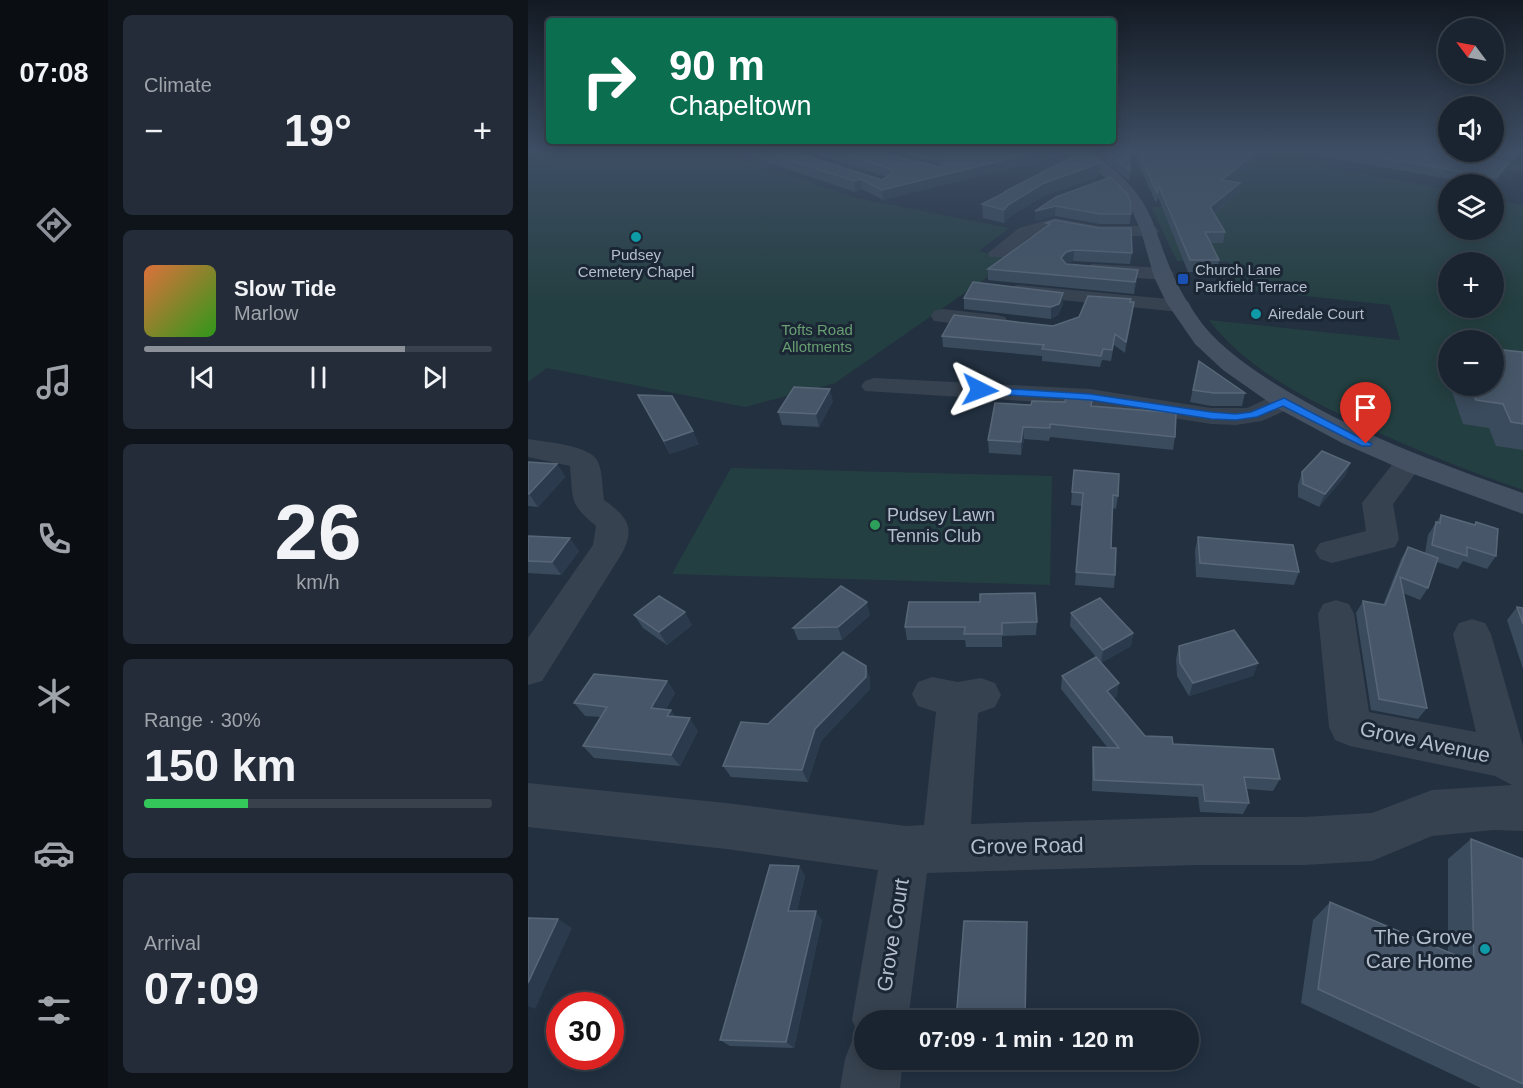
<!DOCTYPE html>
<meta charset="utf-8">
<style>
:root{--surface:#1a2430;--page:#232c38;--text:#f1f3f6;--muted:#9fa4ab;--line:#38414c;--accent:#8c9099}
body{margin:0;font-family:Helvetica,sans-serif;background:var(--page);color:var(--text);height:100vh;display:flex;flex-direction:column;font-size:22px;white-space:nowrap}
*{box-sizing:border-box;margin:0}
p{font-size:20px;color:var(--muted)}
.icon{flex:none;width:33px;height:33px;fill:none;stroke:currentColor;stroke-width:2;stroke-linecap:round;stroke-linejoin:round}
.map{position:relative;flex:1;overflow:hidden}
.drawer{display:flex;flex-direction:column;gap:15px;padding:15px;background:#0e141a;width:420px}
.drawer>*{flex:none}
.hud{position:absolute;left:18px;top:18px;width:570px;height:126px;border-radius:6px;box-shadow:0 3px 15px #0003,0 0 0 2px var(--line);background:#0b6e4f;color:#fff;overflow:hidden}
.needle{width:39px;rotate:302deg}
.buttons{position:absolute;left:910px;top:18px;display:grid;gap:12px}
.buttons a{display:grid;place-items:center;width:66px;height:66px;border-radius:50%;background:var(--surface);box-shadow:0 3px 15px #0003,0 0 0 2px var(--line);font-size:30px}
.speed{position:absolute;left:18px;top:992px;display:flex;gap:12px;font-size:30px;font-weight:700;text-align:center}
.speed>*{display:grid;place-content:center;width:78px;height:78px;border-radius:50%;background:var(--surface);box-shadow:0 3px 15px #0003,0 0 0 2px var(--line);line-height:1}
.speed .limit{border:9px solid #d22;background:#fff;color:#111}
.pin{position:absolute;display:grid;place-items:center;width:51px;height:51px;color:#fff;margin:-62px -26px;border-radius:50% 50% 50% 0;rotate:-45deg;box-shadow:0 0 6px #0007}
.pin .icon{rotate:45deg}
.me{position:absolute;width:66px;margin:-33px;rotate:93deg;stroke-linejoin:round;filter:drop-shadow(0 0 4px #0008)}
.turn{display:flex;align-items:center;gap:21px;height:126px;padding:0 24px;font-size:27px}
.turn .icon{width:78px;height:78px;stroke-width:2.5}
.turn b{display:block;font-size:42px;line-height:51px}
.big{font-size:45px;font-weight:800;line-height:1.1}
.drawer .tile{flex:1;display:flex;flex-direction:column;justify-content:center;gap:9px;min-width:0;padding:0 21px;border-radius:9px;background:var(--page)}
.drawer .dial{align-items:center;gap:0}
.dial b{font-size:78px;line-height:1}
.song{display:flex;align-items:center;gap:18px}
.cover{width:72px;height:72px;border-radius:9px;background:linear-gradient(135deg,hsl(20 70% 55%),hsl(110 70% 35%))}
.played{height:6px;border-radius:3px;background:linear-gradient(90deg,var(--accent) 75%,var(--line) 75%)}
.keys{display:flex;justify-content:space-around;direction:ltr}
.heat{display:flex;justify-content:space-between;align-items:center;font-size:33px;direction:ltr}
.charge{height:9px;border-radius:4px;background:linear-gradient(90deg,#34c759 30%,var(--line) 0)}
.trip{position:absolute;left:326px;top:1010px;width:345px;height:60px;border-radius:30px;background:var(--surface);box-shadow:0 3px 15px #0003,0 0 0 2px var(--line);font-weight:800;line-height:60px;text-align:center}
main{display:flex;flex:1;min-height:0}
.menu{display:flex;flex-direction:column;width:108px;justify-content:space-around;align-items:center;background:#0a0e13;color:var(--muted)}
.menu .icon{width:42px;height:42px}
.menu .current{color:var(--accent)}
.menu b{font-size:27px;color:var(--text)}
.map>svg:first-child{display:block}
.green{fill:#243f41;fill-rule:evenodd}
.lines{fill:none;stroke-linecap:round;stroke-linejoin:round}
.minor{fill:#374250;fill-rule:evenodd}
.secondary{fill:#445163;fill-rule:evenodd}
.wall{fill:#3a4b5d}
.shaded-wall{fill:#2b3b4d}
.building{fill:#475769;stroke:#586778;stroke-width:1.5}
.route{fill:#1a73e8;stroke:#114b97;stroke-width:1.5}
.culture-dot{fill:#0f9aa8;stroke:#1c2735;stroke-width:2}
.transit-dot{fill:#1a4fb4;stroke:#1c2735;stroke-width:2}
.leisure-dot{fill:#2e9e5b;stroke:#1c2735;stroke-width:2}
.labels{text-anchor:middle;stroke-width:6;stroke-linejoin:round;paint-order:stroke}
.far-poi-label{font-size:15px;fill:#b3bdcb;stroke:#1c2735;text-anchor:start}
.far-park-label{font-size:15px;fill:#689e72;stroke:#1c2735}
.poi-label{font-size:18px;fill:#b3bdcb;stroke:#1c2735;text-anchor:start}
.near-street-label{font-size:21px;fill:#b3bdcb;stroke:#1c2735}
.near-poi-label{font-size:21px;fill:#b3bdcb;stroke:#1c2735;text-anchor:end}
</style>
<main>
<nav class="menu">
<b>07:08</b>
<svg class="icon current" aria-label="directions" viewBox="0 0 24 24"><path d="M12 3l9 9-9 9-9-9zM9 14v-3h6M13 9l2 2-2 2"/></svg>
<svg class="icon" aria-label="music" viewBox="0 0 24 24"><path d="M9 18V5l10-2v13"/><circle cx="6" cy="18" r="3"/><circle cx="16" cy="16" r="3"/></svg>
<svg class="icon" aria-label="phone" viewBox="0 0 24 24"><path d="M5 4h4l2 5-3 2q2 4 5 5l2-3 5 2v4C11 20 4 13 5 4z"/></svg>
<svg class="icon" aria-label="climate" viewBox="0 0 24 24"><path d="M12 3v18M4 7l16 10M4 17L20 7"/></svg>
<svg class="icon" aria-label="car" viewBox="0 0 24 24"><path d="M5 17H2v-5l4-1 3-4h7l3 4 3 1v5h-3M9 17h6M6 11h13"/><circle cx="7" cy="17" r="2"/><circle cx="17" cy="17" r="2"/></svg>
<svg class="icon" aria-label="filters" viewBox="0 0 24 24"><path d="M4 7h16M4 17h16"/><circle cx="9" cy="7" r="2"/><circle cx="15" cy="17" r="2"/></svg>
</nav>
<section class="drawer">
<div class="tile"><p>Climate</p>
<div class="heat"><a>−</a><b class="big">19°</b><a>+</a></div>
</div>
<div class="tile">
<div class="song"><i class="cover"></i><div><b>Slow Tide</b><p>Marlow</p></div></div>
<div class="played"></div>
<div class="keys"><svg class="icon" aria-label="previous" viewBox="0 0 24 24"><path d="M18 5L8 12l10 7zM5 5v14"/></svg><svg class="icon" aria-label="pause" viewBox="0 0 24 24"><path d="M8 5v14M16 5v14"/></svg><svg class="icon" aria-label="next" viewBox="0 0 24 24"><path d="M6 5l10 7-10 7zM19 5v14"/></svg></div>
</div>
<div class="tile dial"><b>26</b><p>km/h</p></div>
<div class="tile"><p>Range · 30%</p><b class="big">150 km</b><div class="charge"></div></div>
<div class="tile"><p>Arrival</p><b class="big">07:09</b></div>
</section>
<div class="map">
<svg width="995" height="1088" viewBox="0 0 995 1088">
<rect width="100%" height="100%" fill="#223040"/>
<!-- green -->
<g class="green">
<polygon points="0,150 185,150 328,198 481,228 451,251 484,260 307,383 217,407 19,368 0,382"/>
<path d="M744 150H774L782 162 804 168 921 190V230H966V199L995 205V490C940 471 887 450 834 425 779 399 719 370 681 320L872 340 862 305 710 289 701 262 649 261 623 207 656 206 713 166 732 162 746 151ZM921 262H966V308H921ZM921 340H966V386H921Z"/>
<polygon points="203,468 524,476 522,585 144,574"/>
</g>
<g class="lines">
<!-- minor -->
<g class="minor">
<polygon points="899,150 933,152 995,165 995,173 906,154"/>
<polygon points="527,218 571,226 622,226 628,227 631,231 628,235 622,236 571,236 527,228 503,236 476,257 462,257 460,253 491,228"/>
<polygon points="565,264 636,268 643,270 646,274 643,278 636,280 558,274 555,270 558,266"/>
<polygon points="490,285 652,300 660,301 663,306 660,311 652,312 483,295 480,291 483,287"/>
<polygon points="414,309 469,315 477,317 480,322 477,327 469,329 406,321 403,316 406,311"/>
<polygon points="346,378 562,389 683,408 719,408 747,395 756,393 765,395 769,401 765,407 734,421 708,425 683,424 562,405 337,391 333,386 337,381"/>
<path d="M0 439C16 442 64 445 70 462 75 473 74 488 76 500 98 516 109 527 93 555L14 681 0 685V638L65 545 68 526C41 504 45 499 42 466L0 457Z"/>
<polygon points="880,454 890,457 895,463 865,504 871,539 867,547 804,563 792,559 787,551 792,543 838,531 834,503 870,457"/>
<polygon points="808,600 821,604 826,614 841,712 948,732 925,634 931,623 944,619 957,623 963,634 995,746 995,831 966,830 904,836 844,861 776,865 670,865 399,873 380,1020 336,1020 336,1059 375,1059 372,1088 312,1088 317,1059 325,1038 331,1036 324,1020 350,870 198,849 0,827 0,783 198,803 378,826 396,825 408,712 390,706 384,694 390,682 404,677 430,682 453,678 467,683 473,695 467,707 450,713 443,824 670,817 776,817 844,813 904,790 984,785 967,776 822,746 807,740 801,727 790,614 795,604"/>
</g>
<!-- secondary -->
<path class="secondary" d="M543 150C563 150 568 155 583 167 627 204 624 227 645 275 653 293 664 310 676 326 695 349 721 367 746 383 824 432 909 463 995 493V514L880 472 814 443 749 408 695 370 667 344 638 302 626 277 613 231 600 202 579 179Z"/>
</g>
<!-- wall -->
<g class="wall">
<polygon points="205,150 260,150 354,180 359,177 276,150 352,150 354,153 412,167 415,165 368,152 366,150 543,150 543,153 355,200 334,189 327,192"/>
<polygon points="571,150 601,150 602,171 601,181 571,155"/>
<polygon points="604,150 739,150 702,181 712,183 710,193 686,214 697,232 695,243 683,243 691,260 689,272 660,272 630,197 628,203"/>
<polygon points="758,150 921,150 981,162 977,171 966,185 948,184"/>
<polygon points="966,150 994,150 985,161 942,152 966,152"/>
<polygon points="572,163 571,176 514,197 480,218 476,223 455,218 454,204 476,193 476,192"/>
<polygon points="528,197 603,214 602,224 571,224 527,216 507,221"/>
<polygon points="518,223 604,253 602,264 545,261 537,263 538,264 610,270 606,294 460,280 460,269 518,228"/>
<polygon points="436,298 535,304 530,315 523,319 436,309"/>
<polygon points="603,302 606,302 597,353 586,345 583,361 574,360 572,367 514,361 514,356 415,347 414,336 525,326"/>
<polygon points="995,352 995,450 968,446 961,428 935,424 922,386 966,386"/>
<polygon points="921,357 921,383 916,367"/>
<polygon points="671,361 717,393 714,406 683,406 662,402"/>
<polygon points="110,395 171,444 142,454 116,407"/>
<polygon points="564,400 564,406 647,437 645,450 522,437 521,441 496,439 493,455 461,453 460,440 503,405"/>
<polygon points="305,401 291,427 254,425 250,412"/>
<polygon points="0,462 29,464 37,477 10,507 0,506"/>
<polygon points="822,463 817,476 791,507 770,497 770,485 774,472"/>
<polygon points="544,492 590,496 588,509 585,508 583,548 587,575 586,588 547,585 553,506 543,505"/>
<polygon points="913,515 946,525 948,522 968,556 959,569 935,561 930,569 909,562 900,588 892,600 875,593 899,708 890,719 843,710 828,613 835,601 855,605 873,559 880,547 897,553 900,535"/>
<polygon points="0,536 51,551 33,575 0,573"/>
<polygon points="670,537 771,572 766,585 668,577 667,550"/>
<polygon points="452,602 509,622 508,635 474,636 474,647 438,647 437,640 379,640 377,627"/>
<polygon points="989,607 995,608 995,669 979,620"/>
<polygon points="543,613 605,633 603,646 573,663 542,626"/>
<polygon points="106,615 164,625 139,645 115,628"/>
<polygon points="342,615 314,640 270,640 265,628"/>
<polygon points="651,646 730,663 725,676 661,696 649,676 648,659"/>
<polygon points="338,666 342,679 342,689 293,741 280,782 203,777 195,766"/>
<polygon points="534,676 589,696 585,698 617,736 752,779 745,791 719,789 721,803 715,814 672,812 670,797 564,791 564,758 565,747 579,747 533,689"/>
<polygon points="139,681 147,693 138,709 149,717 170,731 152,766 66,758 55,746 73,717 57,716 46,703"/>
<polygon points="943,839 995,859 995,1088 953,1088 773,1003 785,920 802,902 920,952 920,859"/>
<polygon points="271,866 277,876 269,911 294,920 266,1048 202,1046 192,1040"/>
</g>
<!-- shaded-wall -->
<g class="shaded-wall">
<polygon points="516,150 543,150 543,153 355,200 354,190"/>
<polygon points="730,150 739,150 692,190 694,180"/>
<polygon points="991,150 994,150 985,161 989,152"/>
<polygon points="981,162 977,171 966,185 965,184 968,178"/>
<polygon points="572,163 571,176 514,197 480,218 476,223 476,210 480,205 514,184"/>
<polygon points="333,179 334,189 327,192 326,181"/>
<polygon points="712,183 710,193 680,218 682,207"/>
<polygon points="528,206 527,216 507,221 507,211"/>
<polygon points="546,250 545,261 537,263 533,258 538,252"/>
<polygon points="610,270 609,281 606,294 607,282"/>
<polygon points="535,293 535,304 530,315 523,319 523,307"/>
<polygon points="606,302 605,313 597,353 598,342"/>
<polygon points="302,389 305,401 291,427 288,414"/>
<polygon points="495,427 496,439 493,455 493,442"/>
<polygon points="165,431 171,444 142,454 136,441"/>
<polygon points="822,463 817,476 791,507 797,494"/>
<polygon points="29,464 37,477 10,507 1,494"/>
<polygon points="42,538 51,551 33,575 24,562"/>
<polygon points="339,602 342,615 314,640 310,627"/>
<polygon points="157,612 164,625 139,645 131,632"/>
<polygon points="605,633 603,646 573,663 575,650"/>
<polygon points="730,663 725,676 661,696 665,683"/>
<polygon points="338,666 342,679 342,689 293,741 280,782 274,770 287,729"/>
<polygon points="139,681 147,693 132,720 123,708"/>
<polygon points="591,683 589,696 577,703 579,691"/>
<polygon points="143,710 152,722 139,716"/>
<polygon points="162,718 170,731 152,766 143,755"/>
<polygon points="271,866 277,876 267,920 260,911"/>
<polygon points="288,911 294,920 266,1048 258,1042"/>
<polygon points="30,919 44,928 7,1009 0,1006 0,983"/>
</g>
<!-- building -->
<g class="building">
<polygon points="230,150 260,150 354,180 365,173 360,168 304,150 352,150 354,153 412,167 421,162 419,157 394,150 516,150 354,190 333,179 326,181"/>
<polygon points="577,150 601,150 602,171"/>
<polygon points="609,150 730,150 694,180 712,183 682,207 697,232 677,232 691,260 662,260 631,186 629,193"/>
<polygon points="811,150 921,150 921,152 930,152 981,162 968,178"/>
<polygon points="556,151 572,163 514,184 480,205 476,210 454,204 478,192 476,192"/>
<polygon points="583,177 599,194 602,201 603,214 572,214 528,206 507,211 528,197"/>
<polygon points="527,220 571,228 603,228 604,253 546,250 538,252 533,258 538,264 610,270 607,282 460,269 522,224 518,223"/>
<polygon points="445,282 535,293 531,304 523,307 436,298"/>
<polygon points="560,296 603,299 602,302 606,302 598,342 587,334 584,350 575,349 573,356 514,349 516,345 414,336 426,315 525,326 551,317"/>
<polygon points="966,349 995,352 995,424 983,422 975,404 948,400 942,386 966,386"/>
<polygon points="671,361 717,393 686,393 665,390"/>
<polygon points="266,387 302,389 288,414 250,412"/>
<polygon points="110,395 144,396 165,431 136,441"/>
<polygon points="538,397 564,400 563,406 648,413 647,437 522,424 522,428 495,427 493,442 460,440 467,403 503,405 504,401 537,402"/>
<polygon points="794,451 822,463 797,494 775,484 774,472"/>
<polygon points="0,462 29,464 1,494 0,493"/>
<polygon points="546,470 591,474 590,496 585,495 583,548 588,548 587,575 548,572 555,493 544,492"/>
<polygon points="913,515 947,525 948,522 970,529 968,556 939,547 939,556 904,545 908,522 912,523"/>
<polygon points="0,536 42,538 24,562 0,561"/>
<polygon points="670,537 765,545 771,572 672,563"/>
<polygon points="880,547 910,558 900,588 872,577 899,708 851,699 835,601 857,605"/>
<polygon points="313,586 339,602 310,627 265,628"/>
<polygon points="507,593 509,622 474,623 474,634 436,634 437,627 377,627 381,602 452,602 452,594"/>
<polygon points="131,596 157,612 131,632 106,615"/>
<polygon points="572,598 605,633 575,650 543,613"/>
<polygon points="989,607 995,608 995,624"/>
<polygon points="706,630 730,663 665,683 652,663 651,646"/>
<polygon points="315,652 338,666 338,677 287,729 274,770 195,766 213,722 240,724"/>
<polygon points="568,657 591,683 579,691 617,736 644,737 645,744 745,749 752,779 716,777 721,803 677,801 675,785 566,780 565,747 591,748 534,676"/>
<polygon points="66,674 139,681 123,708 143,710 139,716 162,718 143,755 55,746 79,707 46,703"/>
<polygon points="943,839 995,859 995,1084 790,989 802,902 946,963"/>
<polygon points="242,865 271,866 260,911 288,911 258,1042 192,1040"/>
<polygon points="0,918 30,919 0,983"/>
<polygon points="436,921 499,922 497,1020 428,1020"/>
</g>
<!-- sky -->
<linearGradient id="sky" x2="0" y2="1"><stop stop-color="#131a23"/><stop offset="0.5" stop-color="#3e4e64"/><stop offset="1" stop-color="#3e4e64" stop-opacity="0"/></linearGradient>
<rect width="995" height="302" fill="url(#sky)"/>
<!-- route -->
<polygon class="route" points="452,387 562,394 683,412 708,414 723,412 756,398 844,444 842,446 834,446 755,406 729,417 708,420 683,419 562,400 449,393 449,388"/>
<!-- markers -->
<g class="culture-dot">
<circle cx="108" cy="237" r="6"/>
<circle cx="728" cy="314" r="6"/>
<circle cx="957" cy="949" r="6"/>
</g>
<rect class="transit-dot" x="649" y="273" width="12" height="12" rx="3"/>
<circle class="leisure-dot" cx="347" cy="525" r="6"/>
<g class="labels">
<!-- far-poi labels -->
<g class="far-poi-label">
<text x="108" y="260" text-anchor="middle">Pudsey<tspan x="108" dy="17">Cemetery Chapel</tspan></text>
<text x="667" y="275">Church Lane<tspan x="667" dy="17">Parkfield Terrace</tspan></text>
<text x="740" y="319">Airedale Court</text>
</g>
<!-- far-park labels -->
<g class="far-park-label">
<text x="289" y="335">Tofts Road<tspan x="289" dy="17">Allotments</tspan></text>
</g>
<!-- poi labels -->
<g class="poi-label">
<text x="359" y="521">Pudsey Lawn<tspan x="359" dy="21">Tennis Club</tspan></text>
</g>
<!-- near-street labels -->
<g class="near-street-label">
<text transform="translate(897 742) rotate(12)" y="7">Grove Avenue</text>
<text transform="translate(499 846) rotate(-1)" y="7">Grove Road</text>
<text transform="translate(365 935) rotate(-81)" y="7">Grove Court</text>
</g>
<!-- near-poi labels -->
<g class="near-poi-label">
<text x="945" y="944">The Grove<tspan x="945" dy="24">Care Home</tspan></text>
</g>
</g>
</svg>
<div class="buttons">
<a><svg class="needle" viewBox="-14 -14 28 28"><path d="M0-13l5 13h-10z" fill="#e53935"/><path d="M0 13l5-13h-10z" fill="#9fa4ab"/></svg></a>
<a><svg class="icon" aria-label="sound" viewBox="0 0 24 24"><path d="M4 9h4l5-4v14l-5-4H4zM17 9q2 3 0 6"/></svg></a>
<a><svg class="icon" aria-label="layers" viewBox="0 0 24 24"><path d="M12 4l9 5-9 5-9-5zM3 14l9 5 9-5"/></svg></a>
<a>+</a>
<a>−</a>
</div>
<div class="speed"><div class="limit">30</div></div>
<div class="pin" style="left:838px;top:444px;background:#d93025"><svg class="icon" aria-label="arrive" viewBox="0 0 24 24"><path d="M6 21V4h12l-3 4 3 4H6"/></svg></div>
<svg class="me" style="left:452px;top:390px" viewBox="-20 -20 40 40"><path d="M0-17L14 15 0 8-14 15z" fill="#1a73e8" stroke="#fff" stroke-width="4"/></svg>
<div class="trip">07:09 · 1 min · 120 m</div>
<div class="hud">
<div class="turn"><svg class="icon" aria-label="right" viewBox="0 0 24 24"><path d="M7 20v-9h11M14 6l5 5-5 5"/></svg><div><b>90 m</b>Chapeltown</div></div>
</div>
</div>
</main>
